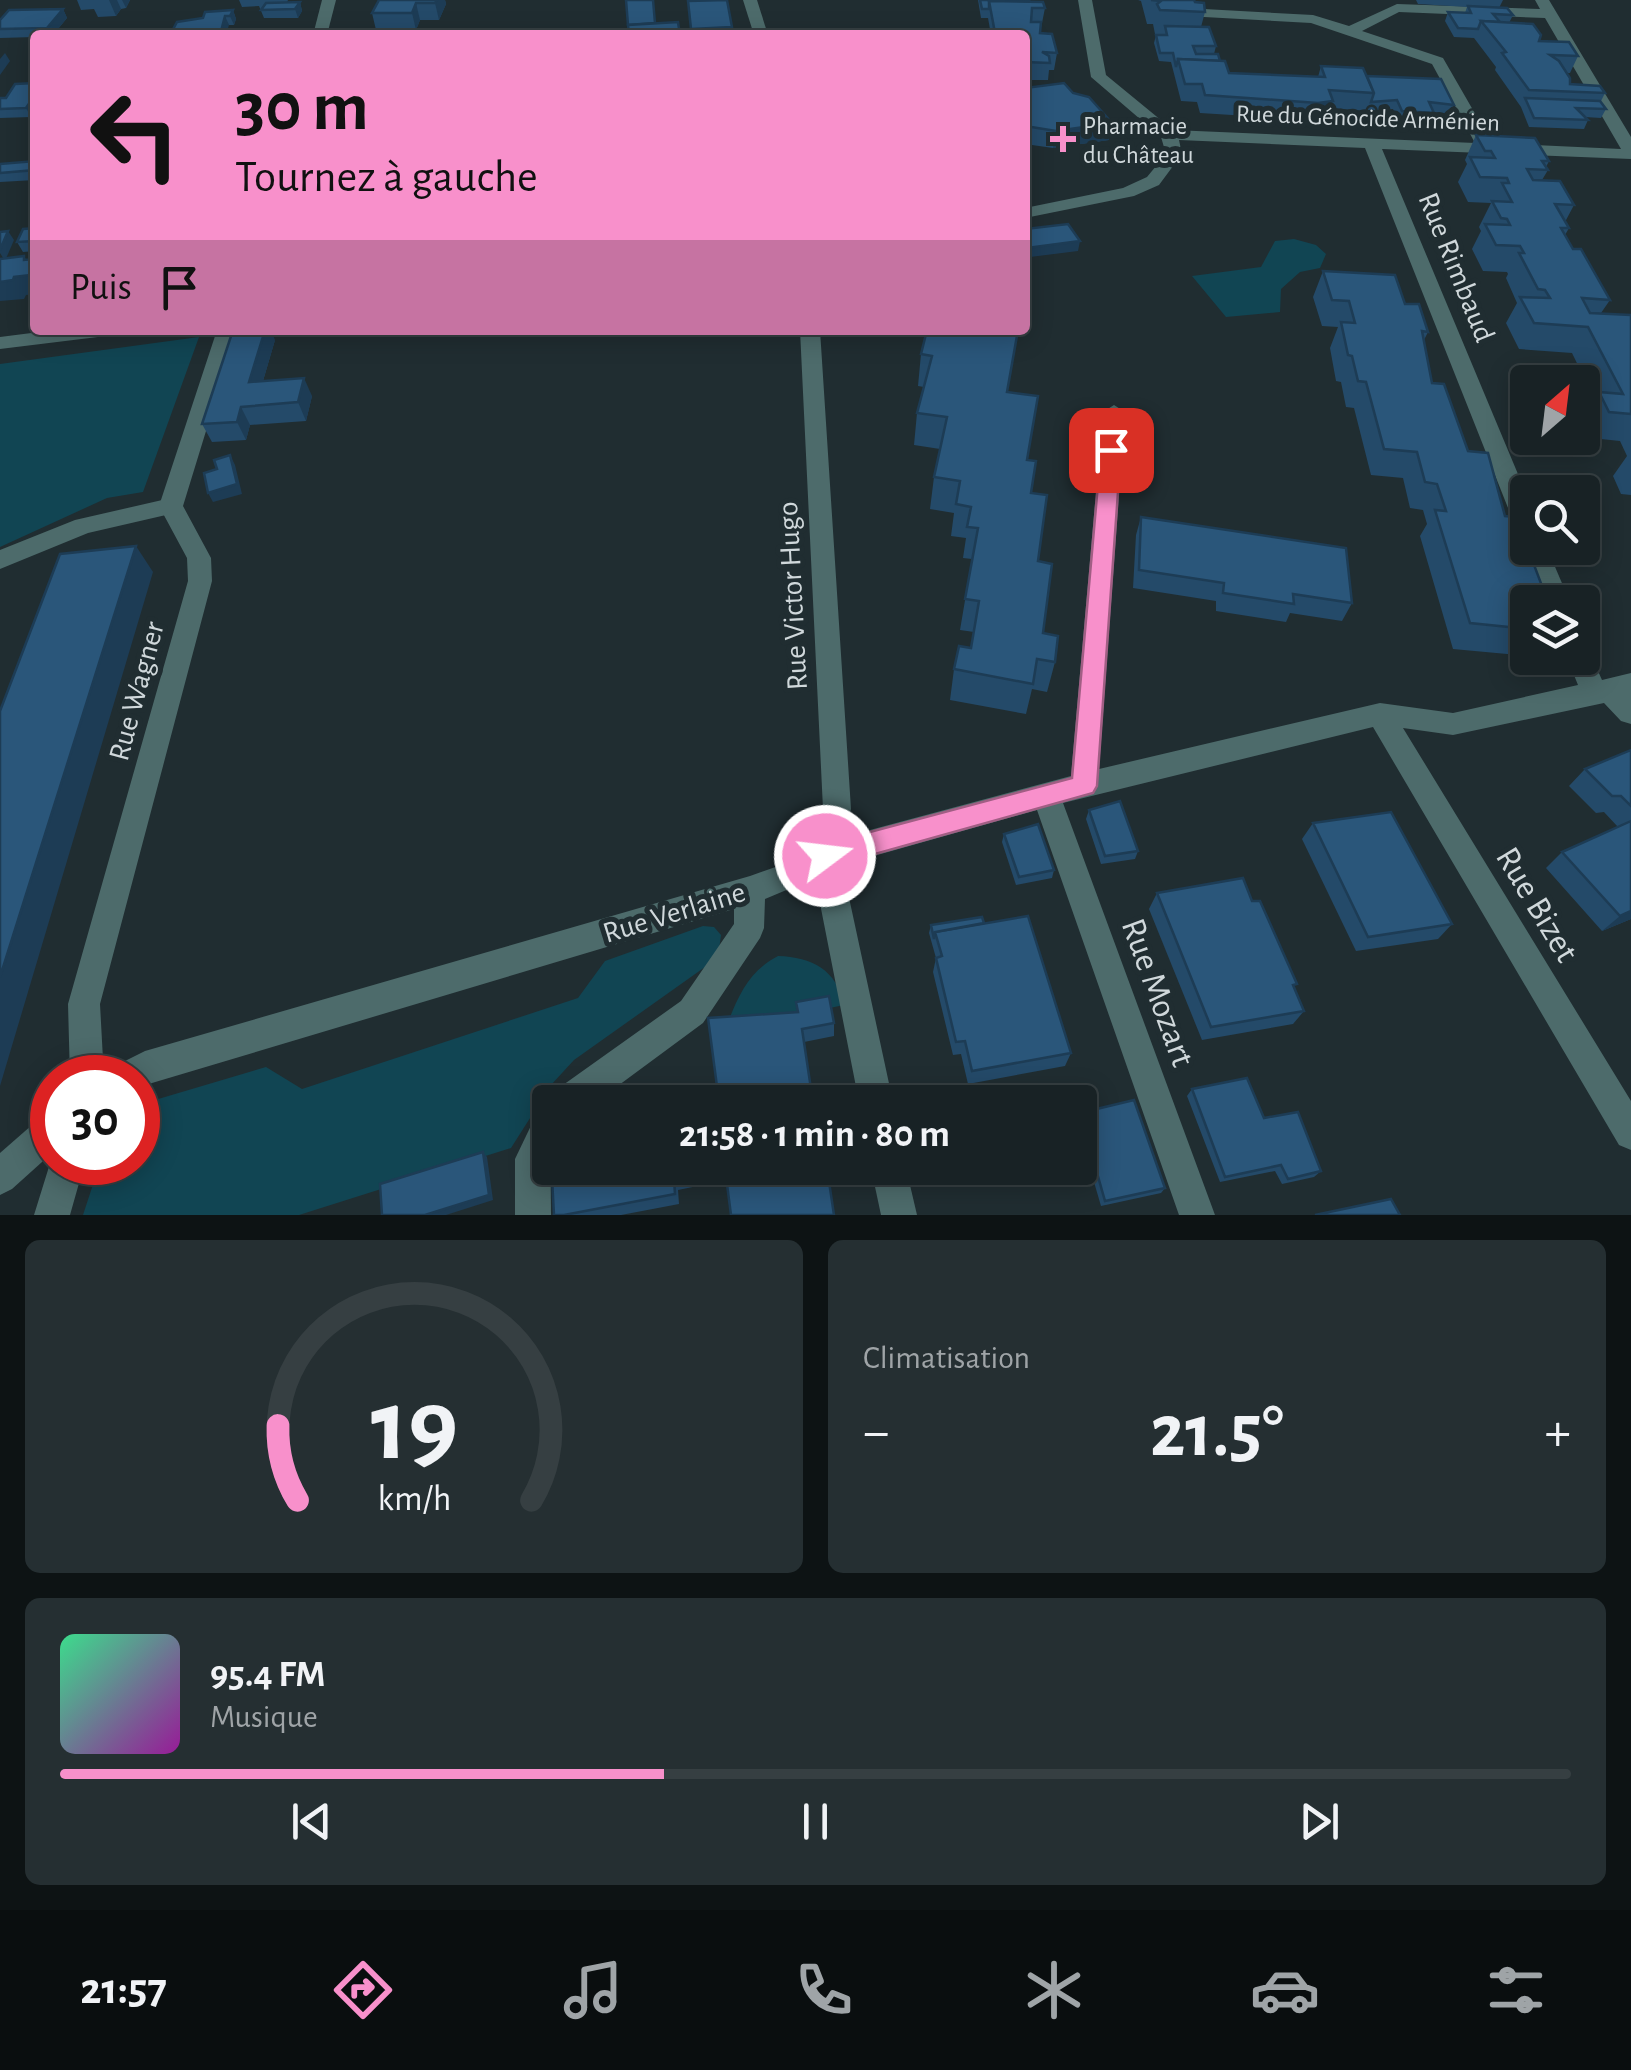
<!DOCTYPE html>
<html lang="fr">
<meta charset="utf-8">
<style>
:root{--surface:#182225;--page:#252f32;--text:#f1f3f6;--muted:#9fa4a7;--line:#363f42;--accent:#f890cb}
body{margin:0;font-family:"Alegreya Sans",sans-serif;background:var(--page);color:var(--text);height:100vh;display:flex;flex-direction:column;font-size:38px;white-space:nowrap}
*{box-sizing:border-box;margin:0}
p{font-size:32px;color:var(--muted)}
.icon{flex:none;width:55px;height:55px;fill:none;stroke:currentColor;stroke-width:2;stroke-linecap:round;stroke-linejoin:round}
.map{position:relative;height:1215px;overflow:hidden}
.details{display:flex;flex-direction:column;gap:25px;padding:25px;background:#0d1314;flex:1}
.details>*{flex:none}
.top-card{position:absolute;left:30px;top:30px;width:1000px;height:305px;border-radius:10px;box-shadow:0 5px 25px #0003,0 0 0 2px var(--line);background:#f890cb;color:#111;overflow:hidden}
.needle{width:65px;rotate:28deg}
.controls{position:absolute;left:1510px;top:365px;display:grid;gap:20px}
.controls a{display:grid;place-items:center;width:90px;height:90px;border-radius:10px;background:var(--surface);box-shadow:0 5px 25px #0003,0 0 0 2px var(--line);font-size:50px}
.speed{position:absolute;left:30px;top:1055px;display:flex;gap:20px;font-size:50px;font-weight:700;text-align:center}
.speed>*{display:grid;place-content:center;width:130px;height:130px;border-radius:50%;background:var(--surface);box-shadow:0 5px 25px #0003,0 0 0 2px var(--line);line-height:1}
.speed .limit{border:15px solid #d22;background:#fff;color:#111}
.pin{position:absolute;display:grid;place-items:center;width:85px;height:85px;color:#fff;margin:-42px;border-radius:20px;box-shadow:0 5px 15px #0006}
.me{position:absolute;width:110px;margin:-55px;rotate:75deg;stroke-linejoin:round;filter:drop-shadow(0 0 8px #0008)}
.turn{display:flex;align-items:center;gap:35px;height:210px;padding:0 40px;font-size:45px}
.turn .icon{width:130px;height:130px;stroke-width:2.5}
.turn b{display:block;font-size:70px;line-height:85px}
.then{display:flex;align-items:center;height:95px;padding:0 40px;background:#0003;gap:20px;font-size:38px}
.big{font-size:75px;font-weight:700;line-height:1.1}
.details .widget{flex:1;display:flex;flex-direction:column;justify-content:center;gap:15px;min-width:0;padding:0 35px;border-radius:15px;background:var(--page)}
.details .dial{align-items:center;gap:0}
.dial svg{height:260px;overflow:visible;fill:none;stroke:var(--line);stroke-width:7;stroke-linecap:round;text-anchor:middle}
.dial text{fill:var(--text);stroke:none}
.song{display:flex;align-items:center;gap:30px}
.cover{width:120px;height:120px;border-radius:15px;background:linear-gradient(135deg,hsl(150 70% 55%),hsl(300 70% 35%))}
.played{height:10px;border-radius:5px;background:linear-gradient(90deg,var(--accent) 40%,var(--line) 40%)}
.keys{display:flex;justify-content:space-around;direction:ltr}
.heat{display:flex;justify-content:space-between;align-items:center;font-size:55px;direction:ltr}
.details .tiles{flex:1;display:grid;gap:25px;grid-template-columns:1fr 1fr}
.widget:last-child{grid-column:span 2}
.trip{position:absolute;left:532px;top:1085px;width:565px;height:100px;border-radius:10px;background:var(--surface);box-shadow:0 5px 25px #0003,0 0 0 2px var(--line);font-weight:700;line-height:100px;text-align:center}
.tab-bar{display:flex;height:160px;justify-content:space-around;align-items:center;background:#0a0e0f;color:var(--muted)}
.tab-bar .icon{width:70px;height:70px}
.tab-bar .current{color:var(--accent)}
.tab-bar b{font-size:45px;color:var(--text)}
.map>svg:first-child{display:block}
.green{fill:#114553}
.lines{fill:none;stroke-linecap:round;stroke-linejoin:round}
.lane{fill:#4d6b6b;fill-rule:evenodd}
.street{fill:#4d6b6b;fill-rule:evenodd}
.wall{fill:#244a69}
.shaded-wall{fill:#1d3c55}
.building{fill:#2a567a;stroke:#1d3c55;stroke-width:2.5}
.route{fill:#f890cb;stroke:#a15e84;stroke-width:2.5}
.poi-dot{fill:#f890cb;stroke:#202d31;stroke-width:4}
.labels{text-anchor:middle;stroke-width:10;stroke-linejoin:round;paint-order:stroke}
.far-street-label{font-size:25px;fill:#d0d8db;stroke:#202d31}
.far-poi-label{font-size:25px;fill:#d0d8db;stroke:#202d31;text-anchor:start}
.street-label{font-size:30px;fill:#d0d8db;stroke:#202d31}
.near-street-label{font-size:35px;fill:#d0d8db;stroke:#202d31}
</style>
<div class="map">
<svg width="1631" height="1215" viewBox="0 0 1631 1215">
<rect width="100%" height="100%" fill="#202d31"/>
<!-- green -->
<g class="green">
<polygon points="1294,239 1316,245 1326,254 1320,268 1300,272 1281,289 1280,312 1226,317 1192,276 1261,267 1275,241"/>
<polygon points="199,337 143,492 107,498 0,547 0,364"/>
<polygon points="703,926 714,927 721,935 719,950 705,967 574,1060 551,1085 511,1148 299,1215 83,1215 100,1163 138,1162 138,1105 266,1067 302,1089 578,998 605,961"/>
<path d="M778 956C812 957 837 970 844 1005L725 1030C737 999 747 972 778 956Z"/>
</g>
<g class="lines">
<!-- lane -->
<polygon class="lane" points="171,498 179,500 183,506 179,512 88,533 0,569 0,550 75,520"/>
<!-- street -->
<g class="street">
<polygon points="322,0 336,0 327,35 313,35"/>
<polygon points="743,0 757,0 768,35 754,35"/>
<path d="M1078 0H1092L1106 75 1173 130 1475 143 1432 64 1311 23 1186 16 1179 12 1186 8 1313 15 1349 26 1397 4 1540 9 1535 0H1549L1631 137V159L1382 149 1528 498V536L1516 528 1365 148 1179 140 1182 154 1159 185 1134 196 1025 218V208L1123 188 1147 177 1166 154 1161 137 1091 77ZM1399 12 1545 18 1621 149 1492 143 1443 58 1362 31Z"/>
<polygon points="55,330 116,330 106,336 0,349 0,337"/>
<polygon points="217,330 237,330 183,506 211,558 212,581 100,1004 104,1078 70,1078 68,1004 188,581 187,558 159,506"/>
<polygon points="800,330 820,330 851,809 844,837 1071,776 1103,412 1114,405 1125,412 1099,769 1380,703 1453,713 1578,685 1567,658 1582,658 1582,649 1589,651 1602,680 1631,673 1631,724 1621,721 1604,703 1453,735 1403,728 1631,1101 1631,1150 1619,1145 1373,727 1063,803 1215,1215 1179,1215 1037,810 842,865 893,1102 859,1102 815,878 765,899 764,928 760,938 703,1023 596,1102 551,1102 556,1090 681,1001 734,924 734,909 152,1083 138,1090 138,1078 110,1078 115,1066 145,1051 750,876 784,864 812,848 823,809"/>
<polygon points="1527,542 1528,548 1547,548 1570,602 1546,602 1523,548"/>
<polygon points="550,1106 551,1215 515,1215 515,1159 538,1111"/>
<polygon points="52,1113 52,1153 12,1189 0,1195 0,1153 40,1118"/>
<polygon points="52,1157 52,1162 85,1162 70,1215 34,1215"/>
<polygon points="871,1168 906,1168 917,1215 881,1215"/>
</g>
</g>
<!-- wall -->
<g class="wall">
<polygon points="77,0 130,0 126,8 121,9 116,16 98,17 94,9 81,10"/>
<polygon points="239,0 288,0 287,2 300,2 302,11 298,18 264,18 259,6 242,7"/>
<polygon points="379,0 445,0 446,4 439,20 420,20 416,30 376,30 372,13"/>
<polygon points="978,0 1029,0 1045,8 1040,33 1057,53 1054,70 1049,70 1048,80 1025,80 1025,35 991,35 988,18 981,18"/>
<polygon points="1138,0 1194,0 1205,12 1201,27 1216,46 1214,54 1229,73 1318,77 1321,66 1367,76 1454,105 1450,114 1434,112 1430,122 1398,120 1393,109 1367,111 1331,108 1327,118 1312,120 1200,113 1197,102 1181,101 1171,62 1159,61 1154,43 1156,35 1163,34 1155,34 1153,24 1147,24 1141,1"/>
<polygon points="1416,0 1503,0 1499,8 1513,15 1509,23 1539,41 1578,56 1570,73 1567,73 1570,84 1605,93 1601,101 1606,109 1601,118 1585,117 1588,120 1584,129 1529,127 1521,107 1495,70 1496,67 1474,38 1454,37 1445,21 1448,12 1465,13 1467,7 1418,4"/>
<polygon points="688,1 732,27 732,35 692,35"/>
<polygon points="63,9 67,18 53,35 35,35 35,37 0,38 0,20"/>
<polygon points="233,10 236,19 234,25 229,25 203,18"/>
<polygon points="35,83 31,117 0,118 0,98 6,98"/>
<polygon points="1025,88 1109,140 1053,148 1025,144"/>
<polygon points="1476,135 1549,161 1546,167 1548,170 1542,180 1574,205 1565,222 1569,228 1565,235 1573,249 1610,300 1601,313 1631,315 1631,495 1621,494 1613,476 1627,456 1620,441 1591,438 1582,420 1582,416 1594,398 1572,353 1519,349 1506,323 1517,303 1506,278 1508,274 1507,272 1483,271 1472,249 1481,231 1479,227 1491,203 1468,202 1458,182 1467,164 1465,160"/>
<polygon points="35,161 35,180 0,182 0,164"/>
<polygon points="35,228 35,251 23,252 17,242"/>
<polygon points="1323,271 1405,304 1428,332 1424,340 1432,383 1468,451 1528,602 1528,656 1453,649 1420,536 1427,524 1423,510 1410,508 1403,478 1371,475 1354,408 1346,407 1341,382 1336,381 1330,348 1338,327 1322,326 1313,297"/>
<polygon points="927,330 1007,392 1027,460 1043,633 1055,662 1047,692 1032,689 1026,714 950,700 954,669 971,648 974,632 960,630 972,559 963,558 966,538 951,536 954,513 930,509 934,477 940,449 914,445 917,413 924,387 918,386 921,354"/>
<polygon points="275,340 263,381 312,396 306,421 250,425 246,440 212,442 202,424"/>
<polygon points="1141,517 1352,603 1342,621 1290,613 1286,622 1216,611 1216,601 1133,588 1136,535"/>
<polygon points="1631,750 1631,919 1602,931 1546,868 1562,852 1618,827 1604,812 1596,813 1569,786 1585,769"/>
<polygon points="1089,810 1138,851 1135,859 1101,864 1086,819"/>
<polygon points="1313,823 1452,924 1438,939 1356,951 1302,839"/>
<polygon points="1004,834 1054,870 1052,878 1016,885 1002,842"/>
<polygon points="1157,893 1294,988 1304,1011 1293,1024 1202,1040 1149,909"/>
<polygon points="984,923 1071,1053 1065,1066 968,1084 961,1054 953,1055 933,972 936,958 929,933 931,925"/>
<polygon points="796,1002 834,1023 834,1036 804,1042 797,1012"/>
<polygon points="1192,1089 1321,1171 1314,1177 1282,1184 1275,1171 1220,1182 1187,1096"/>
<polygon points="1080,1113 1165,1188 1161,1193 1101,1206 1080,1134"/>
<polygon points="568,1168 827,1168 727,1180 678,1190 679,1204 621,1215 554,1215 568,1175"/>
</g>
<!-- shaded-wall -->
<g class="shaded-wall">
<polygon points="109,0 117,0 121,9 116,16"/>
<polygon points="122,0 130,0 126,8"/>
<polygon points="437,0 445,0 446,4 439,20 435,3"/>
<polygon points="300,2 302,11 298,18 295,9"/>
<polygon points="416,3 420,20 416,30 412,13"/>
<polygon points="63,9 67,18 53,35 50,35 47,28"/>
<polygon points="233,10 236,19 234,25 230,16"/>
<polygon points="225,16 229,25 226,35 220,35"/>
<polygon points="5,53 10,61 0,75 0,59"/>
<polygon points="35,95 35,111 31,117 26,108"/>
<polygon points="1333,101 1327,118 1312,120 1318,103"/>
<polygon points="1112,123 1109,140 1053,148 1056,131"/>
<polygon points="8,231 14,240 5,261 0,253 0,250"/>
<polygon points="1080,241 1078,251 1030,257 1025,285 1027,248"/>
<polygon points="24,256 33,271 35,266 35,294 26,295 24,299 0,301 0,282 24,260"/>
<polygon points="265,330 271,330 275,340 257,401 249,382"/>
<polygon points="304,378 312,396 306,421 298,402"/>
<polygon points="241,407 250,425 246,440 237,422"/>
<polygon points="230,455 235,465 242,494 213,502 208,493"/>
<polygon points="136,546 153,572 0,1086 0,977"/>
<polygon points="1631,911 1631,919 1602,931 1620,916"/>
<polygon points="483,1152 487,1157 493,1200 446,1215 425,1215"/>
</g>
<!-- building -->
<g class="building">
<polygon points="379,0 437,0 435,3 416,3 412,13 372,13"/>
<polygon points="626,0 653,0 655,23 628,25"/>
<polygon points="727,0 732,27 691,29 688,1"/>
<polygon points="980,0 1028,0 1029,2 989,1 989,9 982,9"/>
<polygon points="1151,0 1194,0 1195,2 1204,3 1205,12 1160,10 1157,4 1161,1"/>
<polygon points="989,1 1043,2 1045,8 1032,8 1031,22 1041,22 1040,33 1052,34 1057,53 1042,52 1049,56 1050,63 1025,62 1025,35 1003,35 1002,33 995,33"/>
<polygon points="300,2 295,9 261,10 266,3"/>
<polygon points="1468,6 1507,8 1513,15 1493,14 1500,22 1481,21 1478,29 1458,28 1448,12 1471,13"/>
<polygon points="63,9 47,28 0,29 0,20 9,10"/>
<polygon points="233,10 230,16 225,16 220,35 170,35 177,22 203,18 205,12"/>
<polygon points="1481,21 1533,24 1541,35 1539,41 1569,42 1578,56 1550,55 1559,61 1570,78 1570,84 1600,86 1605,93 1529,90 1502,53 1506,52"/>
<polygon points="678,22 680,35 629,35 628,25"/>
<polygon points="1165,26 1209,27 1216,46 1193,46 1196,54 1218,54 1220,61 1178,59 1176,67 1173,53 1160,53 1156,35 1167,35"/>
<polygon points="471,33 471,35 440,35"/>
<polygon points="1178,59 1225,61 1229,73 1325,77 1321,66 1363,68 1374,93 1329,90 1333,101 1318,103 1205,95 1202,84 1185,84"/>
<polygon points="1367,76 1441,79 1454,105 1429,102 1434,113 1402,111 1397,100 1371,102 1374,93"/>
<polygon points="35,83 35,95 26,108 0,109 0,98 6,98 15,84"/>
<polygon points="1064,83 1073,93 1089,97 1112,123 1056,131 1025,126 1025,88"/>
<polygon points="1525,98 1600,101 1606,109 1576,108 1588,120 1534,118"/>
<polygon points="1476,135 1535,138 1549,161 1542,161 1548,170 1527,169 1533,180 1560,181 1574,205 1555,204 1569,228 1561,228 1573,249 1581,249 1610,300 1582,298 1590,313 1631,315 1631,414 1609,412 1599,392 1623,394 1588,327 1534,323 1520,297 1550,298 1545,290 1538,289 1519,253 1524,253 1520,246 1496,245 1485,224 1510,225 1507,219 1501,218 1492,201 1512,202 1502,183 1509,183 1507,178 1480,177 1470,157 1495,158 1491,151 1485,151"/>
<polygon points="35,161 35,170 0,173 0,164"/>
<polygon points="1068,224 1080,241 1027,248 1025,244 1025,229"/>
<polygon points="35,228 35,241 17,242 23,229"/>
<polygon points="8,231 0,250 0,232"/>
<polygon points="1025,248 1031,249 1025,279"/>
<polygon points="24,256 24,260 35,259 35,266 31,275 14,277 13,280 0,282 0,259"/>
<polygon points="1323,271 1395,275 1405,304 1419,304 1428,332 1422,331 1432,383 1444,384 1468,451 1488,453 1505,516 1516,517 1548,602 1528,602 1528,629 1470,623 1435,510 1446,511 1437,484 1425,482 1417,452 1384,449 1366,382 1358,381 1352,356 1348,355 1341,322 1355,323 1349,301 1332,300"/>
<polygon points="233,330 265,330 249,382 304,378 298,402 241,407 237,422 202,424"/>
<polygon points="927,330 1018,330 1007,392 1038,396 1027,460 1036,461 1031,493 1047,495 1038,561 1052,564 1043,633 1058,636 1055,662 1037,659 1033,684 954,669 959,646 971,648 979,601 965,599 978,528 967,527 971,507 956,504 960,481 934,477 947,417 917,413 932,356 921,354"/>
<polygon points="230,455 237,484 208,493 204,473 217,469 214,460"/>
<polygon points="1141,517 1346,548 1352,603 1293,594 1294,604 1223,593 1224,583 1139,570"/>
<polygon points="136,546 0,977 0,711 60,554"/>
<polygon points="1631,750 1631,806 1621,796 1612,796 1585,769"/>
<polygon points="1120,801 1138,851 1105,856 1089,810"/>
<polygon points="1391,812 1452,924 1368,937 1313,823"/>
<polygon points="1631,821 1631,911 1620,916 1562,852"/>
<polygon points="1038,824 1054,870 1019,877 1004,834"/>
<polygon points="1243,878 1252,901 1260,901 1297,984 1293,985 1304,1011 1211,1027 1157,893"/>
<polygon points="1028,916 1071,1053 972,1071 965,1041 956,1042 936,958 942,956 935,932"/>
<polygon points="982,917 984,923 935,932 934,939 931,925"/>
<polygon points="829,996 834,1023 802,1029 813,1102 719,1102 708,1018 798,1012 796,1002"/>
<polygon points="1247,1078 1264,1118 1298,1112 1321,1171 1288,1179 1281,1165 1225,1177 1192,1089"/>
<polygon points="1134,1100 1165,1188 1105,1201 1080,1113"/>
<polygon points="483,1152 489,1195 425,1215 382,1215 380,1184"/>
<polygon points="568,1168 605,1168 568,1175"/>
<polygon points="605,1168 827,1168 834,1215 731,1215 725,1169 674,1179 675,1194 564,1215 554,1215 552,1178"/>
<polygon points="1391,1199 1400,1215 1315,1215"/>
</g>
<!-- route -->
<polygon class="route" points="1111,443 1121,450 1097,786 1093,793 825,868 816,865 812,856 816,848 825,844 1072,778 1101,450"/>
<!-- markers -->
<path class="poi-dot" d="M1058 124h10v10h10v10h-10v10h-10v-10h-10v-10h10z"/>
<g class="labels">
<!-- far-street labels -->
<g class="far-street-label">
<text transform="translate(1368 117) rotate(2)" y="9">Rue du Génocide Arménien</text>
</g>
<!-- far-poi labels -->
<g class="far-poi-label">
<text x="1083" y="134">Pharmacie<tspan x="1083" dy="29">du Château</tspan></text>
</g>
<!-- street labels -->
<g class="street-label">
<text transform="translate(1457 267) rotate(68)" y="10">Rue Rimbaud</text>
<text transform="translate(792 596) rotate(-93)" y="10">Rue Victor Hugo</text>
<text transform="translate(136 691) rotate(-75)" y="10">Rue Wagner</text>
<text transform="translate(674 912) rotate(-17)" y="10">Rue Verlaine</text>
</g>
<!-- near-street labels -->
<g class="near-street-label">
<text transform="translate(1538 904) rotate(59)" y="12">Rue Bizet</text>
<text transform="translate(1159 992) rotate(70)" y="12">Rue Mozart</text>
</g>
</g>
</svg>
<div class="controls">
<a><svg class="needle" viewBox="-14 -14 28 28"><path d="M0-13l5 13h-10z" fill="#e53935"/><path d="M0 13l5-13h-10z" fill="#9fa4a7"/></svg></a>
<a><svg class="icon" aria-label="search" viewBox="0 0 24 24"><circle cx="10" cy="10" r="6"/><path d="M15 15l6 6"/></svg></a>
<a><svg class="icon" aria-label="layers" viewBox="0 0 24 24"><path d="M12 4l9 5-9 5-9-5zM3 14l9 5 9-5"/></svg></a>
</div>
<div class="speed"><div class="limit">30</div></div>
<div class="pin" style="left:1111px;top:450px;background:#d93025"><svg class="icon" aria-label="arrive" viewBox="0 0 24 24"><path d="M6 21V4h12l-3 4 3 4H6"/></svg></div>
<svg class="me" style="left:825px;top:856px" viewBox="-20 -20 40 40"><circle r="17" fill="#f890cb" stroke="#fff" stroke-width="3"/><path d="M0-11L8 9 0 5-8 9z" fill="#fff"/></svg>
<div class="trip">21:58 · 1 min · 80 m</div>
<div class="top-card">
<div class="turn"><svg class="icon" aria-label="left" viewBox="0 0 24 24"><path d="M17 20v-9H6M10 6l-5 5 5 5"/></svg><div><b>30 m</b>Tournez à gauche</div></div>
<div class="then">Puis<svg class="icon" aria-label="arrive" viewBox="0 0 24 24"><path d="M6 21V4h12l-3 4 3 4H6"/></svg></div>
</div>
</div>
<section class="details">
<div class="tiles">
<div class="widget dial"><svg viewBox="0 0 100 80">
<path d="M14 69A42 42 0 1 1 86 69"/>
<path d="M14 69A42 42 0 0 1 8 46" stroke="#f890cb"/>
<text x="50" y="56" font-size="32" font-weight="700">19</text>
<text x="50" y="72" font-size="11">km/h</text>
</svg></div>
<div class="widget"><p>Climatisation</p>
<div class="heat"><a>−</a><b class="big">21.5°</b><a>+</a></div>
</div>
<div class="widget">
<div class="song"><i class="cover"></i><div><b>95.4 FM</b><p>Musique</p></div></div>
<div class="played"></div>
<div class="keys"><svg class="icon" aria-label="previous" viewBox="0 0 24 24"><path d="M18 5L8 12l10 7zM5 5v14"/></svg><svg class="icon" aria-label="pause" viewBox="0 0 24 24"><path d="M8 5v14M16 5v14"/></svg><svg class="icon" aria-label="next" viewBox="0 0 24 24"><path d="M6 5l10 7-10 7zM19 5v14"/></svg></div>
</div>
</div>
</section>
<nav class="tab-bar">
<b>21:57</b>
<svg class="icon current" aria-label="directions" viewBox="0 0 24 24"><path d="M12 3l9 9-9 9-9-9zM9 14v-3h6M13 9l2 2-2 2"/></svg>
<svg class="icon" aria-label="music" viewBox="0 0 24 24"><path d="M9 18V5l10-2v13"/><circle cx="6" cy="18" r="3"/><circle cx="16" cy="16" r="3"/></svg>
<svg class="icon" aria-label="phone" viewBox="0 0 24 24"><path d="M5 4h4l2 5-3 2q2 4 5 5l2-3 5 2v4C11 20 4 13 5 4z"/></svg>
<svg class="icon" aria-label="climate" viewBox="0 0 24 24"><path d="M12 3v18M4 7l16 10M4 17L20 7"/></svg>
<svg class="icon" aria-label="car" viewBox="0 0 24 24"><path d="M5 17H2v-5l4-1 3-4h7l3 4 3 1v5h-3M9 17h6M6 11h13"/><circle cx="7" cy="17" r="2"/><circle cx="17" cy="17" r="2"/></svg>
<svg class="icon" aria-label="filters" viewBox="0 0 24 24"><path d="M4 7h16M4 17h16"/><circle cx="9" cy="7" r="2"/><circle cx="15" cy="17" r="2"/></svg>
</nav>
